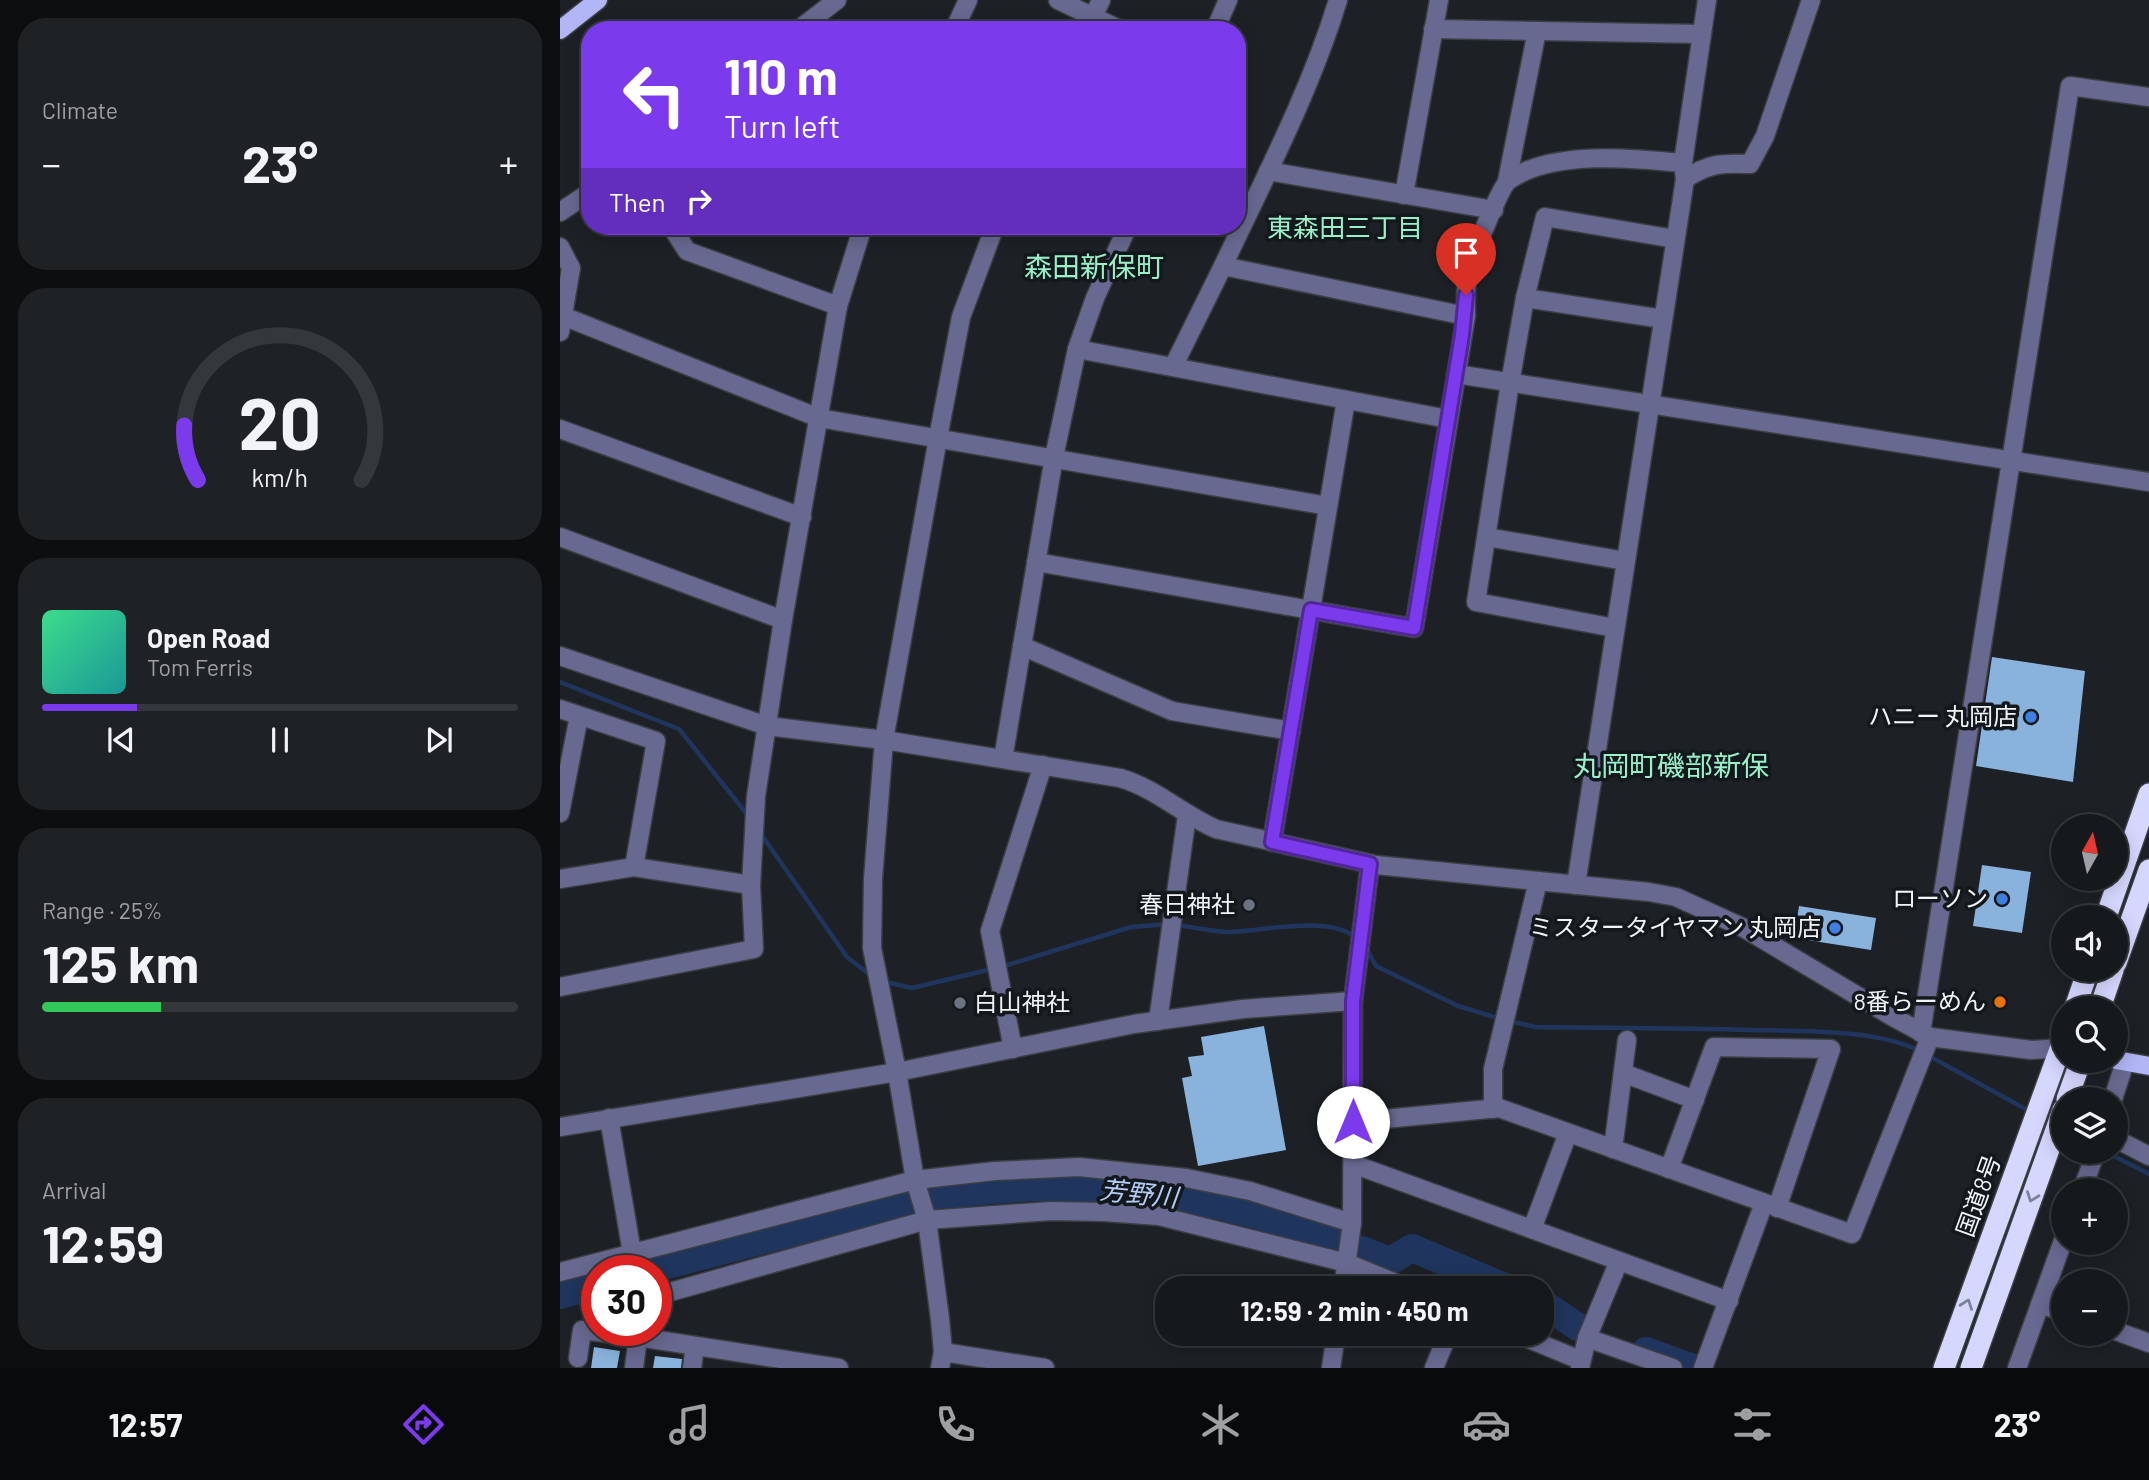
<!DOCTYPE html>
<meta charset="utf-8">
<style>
:root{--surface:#16191c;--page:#1f2225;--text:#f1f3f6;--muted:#9ea0a3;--line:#35383b;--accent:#7c3aed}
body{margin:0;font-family:Barlow,"Noto Sans JP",sans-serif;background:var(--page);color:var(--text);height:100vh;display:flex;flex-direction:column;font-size:26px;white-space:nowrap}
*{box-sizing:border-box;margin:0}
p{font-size:23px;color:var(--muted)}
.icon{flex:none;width:38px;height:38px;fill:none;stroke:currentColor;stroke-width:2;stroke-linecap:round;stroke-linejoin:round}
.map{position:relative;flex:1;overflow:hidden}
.drawer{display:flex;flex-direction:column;gap:18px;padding:18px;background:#0c0e0f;width:560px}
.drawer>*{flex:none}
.guide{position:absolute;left:21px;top:21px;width:665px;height:214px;border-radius:28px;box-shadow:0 4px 18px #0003,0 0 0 2px var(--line);background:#7c3aed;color:#fff;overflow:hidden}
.needle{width:46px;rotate:8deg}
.fabs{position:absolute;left:1491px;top:814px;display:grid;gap:14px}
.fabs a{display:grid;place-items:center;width:77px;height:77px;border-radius:50%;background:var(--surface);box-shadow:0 4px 18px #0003,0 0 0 2px var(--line);font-size:35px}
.speed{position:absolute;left:21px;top:1255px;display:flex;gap:14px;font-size:35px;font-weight:700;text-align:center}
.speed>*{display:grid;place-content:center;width:91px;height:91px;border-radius:50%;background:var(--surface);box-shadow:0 4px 18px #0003,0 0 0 2px var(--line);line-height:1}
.speed .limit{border:10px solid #d22;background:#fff;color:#111}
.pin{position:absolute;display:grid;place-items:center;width:60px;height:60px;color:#fff;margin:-72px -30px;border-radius:50% 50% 50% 0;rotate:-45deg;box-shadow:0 0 7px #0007}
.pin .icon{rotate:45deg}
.me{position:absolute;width:77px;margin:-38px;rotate:0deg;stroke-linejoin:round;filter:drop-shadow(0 0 5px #0008)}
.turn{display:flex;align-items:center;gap:24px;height:147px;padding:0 28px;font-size:32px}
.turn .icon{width:91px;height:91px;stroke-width:2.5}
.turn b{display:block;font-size:49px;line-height:60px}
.then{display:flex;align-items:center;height:66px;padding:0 28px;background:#0003;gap:14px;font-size:26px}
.big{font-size:52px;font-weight:700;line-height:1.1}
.drawer .widget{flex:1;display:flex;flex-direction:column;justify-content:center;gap:10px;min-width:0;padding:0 24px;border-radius:28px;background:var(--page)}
.drawer .dial{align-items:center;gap:0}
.dial svg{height:182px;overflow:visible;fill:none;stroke:var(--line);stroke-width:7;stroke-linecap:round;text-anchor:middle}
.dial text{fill:var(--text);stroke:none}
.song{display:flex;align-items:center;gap:21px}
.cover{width:84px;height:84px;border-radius:10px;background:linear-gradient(135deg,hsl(150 70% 55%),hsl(180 70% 35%))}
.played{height:7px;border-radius:4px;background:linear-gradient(90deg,var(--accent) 20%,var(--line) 20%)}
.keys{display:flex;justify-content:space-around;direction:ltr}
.heat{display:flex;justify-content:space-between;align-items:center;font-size:38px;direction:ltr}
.charge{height:10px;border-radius:5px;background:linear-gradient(90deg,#34c759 25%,var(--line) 0)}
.trip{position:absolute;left:595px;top:1276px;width:399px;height:70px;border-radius:28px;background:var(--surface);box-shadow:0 4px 18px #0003,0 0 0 2px var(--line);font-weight:700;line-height:70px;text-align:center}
.tabs{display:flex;height:112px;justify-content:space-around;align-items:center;background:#090a0b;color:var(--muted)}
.tabs .icon{width:49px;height:49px}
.tabs .on{color:var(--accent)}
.tabs b{font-size:32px;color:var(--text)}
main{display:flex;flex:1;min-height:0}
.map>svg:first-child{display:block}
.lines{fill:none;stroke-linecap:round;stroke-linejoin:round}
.stream{stroke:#1f355d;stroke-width:4.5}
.river{stroke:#1f355d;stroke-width:28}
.building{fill:#89b2dc}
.minor-casing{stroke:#3b3f43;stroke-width:21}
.major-casing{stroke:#3b3f43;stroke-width:21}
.highway-casing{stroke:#3b3f43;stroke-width:24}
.minor{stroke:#686990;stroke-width:18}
.major{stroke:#b2b5f6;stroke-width:18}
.highway{stroke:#d5d7ff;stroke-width:21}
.oneway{stroke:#7e8199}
.route-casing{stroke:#51269a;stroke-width:18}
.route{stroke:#7c3aed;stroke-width:12}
.shop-dot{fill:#3f7fe0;stroke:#13181c;stroke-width:2.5}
.worship-dot{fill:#6b7280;stroke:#13181c;stroke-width:2.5}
.food-dot{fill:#e8710a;stroke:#13181c;stroke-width:2.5}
.labels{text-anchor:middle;stroke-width:7;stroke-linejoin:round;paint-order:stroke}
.poi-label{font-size:24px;fill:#f1f4f7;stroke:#13181c;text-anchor:end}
.street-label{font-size:24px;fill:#f1f4f7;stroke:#13181c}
.neighbourhood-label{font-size:26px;fill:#99efc8;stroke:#13181c}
.water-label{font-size:26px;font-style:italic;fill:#b5cdf6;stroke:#13181c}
.quarter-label{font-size:28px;fill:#99efc8;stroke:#13181c}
</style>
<main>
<section class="drawer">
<div class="widget"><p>Climate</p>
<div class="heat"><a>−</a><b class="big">23°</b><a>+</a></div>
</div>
<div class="widget dial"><svg viewBox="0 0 100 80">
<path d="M14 69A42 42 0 1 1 86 69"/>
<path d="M14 69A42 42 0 0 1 8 45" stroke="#7c3aed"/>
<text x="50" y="56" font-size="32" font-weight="700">20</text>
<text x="50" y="72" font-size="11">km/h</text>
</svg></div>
<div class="widget">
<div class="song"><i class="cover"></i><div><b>Open Road</b><p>Tom Ferris</p></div></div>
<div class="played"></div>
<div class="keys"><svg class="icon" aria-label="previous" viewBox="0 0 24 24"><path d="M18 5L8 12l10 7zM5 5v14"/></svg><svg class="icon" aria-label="pause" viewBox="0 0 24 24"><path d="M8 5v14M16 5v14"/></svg><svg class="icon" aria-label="next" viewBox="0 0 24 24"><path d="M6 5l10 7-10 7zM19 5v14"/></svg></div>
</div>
<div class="widget"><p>Range · 25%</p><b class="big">125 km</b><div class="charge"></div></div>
<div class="widget"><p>Arrival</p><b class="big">12:59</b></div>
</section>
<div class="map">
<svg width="1589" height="1368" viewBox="0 0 1589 1368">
<rect width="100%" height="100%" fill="#1d2126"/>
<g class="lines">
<!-- stream -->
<g class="stream">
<polyline points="0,682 119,729 190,818"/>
<polyline points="201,834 287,957 314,978"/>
<path d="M617 925C632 927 649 931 665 932 700 932 769 914 796 938"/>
<polyline points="805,946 816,966 898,1006 941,1019"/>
<polyline points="441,967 571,927 608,924"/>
<polyline points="325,982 352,988 432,969"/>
<path d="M950 1021 975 1027C1047 1028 1119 1028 1191 1030 1238 1031 1321 1029 1361 1052"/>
<polyline points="1369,1056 1471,1112"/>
<polyline points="1546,1152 1589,1174"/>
</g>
<!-- river -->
<g class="river">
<path d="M377 1195C414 1192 452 1187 489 1187 589 1187 683 1206 777 1241"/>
<polyline points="802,1250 830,1261 852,1248 947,1288"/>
<polyline points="96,1268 345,1203"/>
<polyline points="0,1295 37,1285"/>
<polyline points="982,1303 1018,1327"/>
<polyline points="1086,1351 1133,1368"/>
</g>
</g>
<!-- building -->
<g class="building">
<polygon points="1432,657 1525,671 1513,782 1416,766"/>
<polygon points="1422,865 1471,872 1462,933 1413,926"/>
<polygon points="1239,906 1316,918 1311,950 1234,938"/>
<polygon points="704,1026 726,1150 638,1166 622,1078 632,1076 628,1057 644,1055 641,1037"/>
<polygon points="34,1347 60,1351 57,1368 31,1368"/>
<polygon points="95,1356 122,1359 121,1368 93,1368"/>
</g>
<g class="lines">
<defs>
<g id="minor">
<polyline points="498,0 561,30"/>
<polyline points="873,29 1142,34"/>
<polyline points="238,30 277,0"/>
<polyline points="394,30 408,0"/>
<polyline points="527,30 541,0"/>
<polyline points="655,30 668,0"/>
<polyline points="708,171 934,210"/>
<path d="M1125 179C1149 163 1162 163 1190 164L1205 136 1251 0"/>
<polyline points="947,181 977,31"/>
<polyline points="844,195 879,0"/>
<polyline points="0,212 30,192"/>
<polyline points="111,226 127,251 278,306"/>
<polyline points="0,247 11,268 0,332"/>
<path d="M663 266C704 179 750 92 778 0"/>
<polyline points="965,298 1103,319"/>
<polyline points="3,316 259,418 768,506"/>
<path d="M906 316C906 302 905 286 908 273 911 259 940 187 949 180 993 150 1073 158 1123 163"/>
<polyline points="517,349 888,419"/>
<polyline points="896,374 1589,482"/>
<polyline points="0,429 242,517"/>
<polyline points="0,537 223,620"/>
<polyline points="927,537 1065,561"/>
<polyline points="476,562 854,628 906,316 663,266 613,367"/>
<polyline points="1055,628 916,602 950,383 965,298 985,217 1115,239"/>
<polyline points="462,646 612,711 731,731"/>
<path d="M0 656 207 726 324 740 560 778C595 788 622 814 656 829L816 865 1089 892 1116 897 1182 927 1333 1017 1370 1037 1471 1050 1501 1048"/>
<polyline points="0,709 96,741 74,867"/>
<polyline points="443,759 494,457 517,349 535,298 568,226"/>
<polyline points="0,813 19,716"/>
<polyline points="712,842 786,400"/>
<polyline points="0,879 74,867 191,885"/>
<polyline points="1016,885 1125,179 1123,163 1147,0"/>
<polyline points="0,987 194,949 191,885 196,796 223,620 278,306 303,226"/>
<polyline points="598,1021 627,815"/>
<polyline points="1361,1033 1510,86 1589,97"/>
<polyline points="453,1049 430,931 483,765"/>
<polyline points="1063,1073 1135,1100"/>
<polyline points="1553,1099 1565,1062"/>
<polyline points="933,1109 933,1069 978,881"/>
<polyline points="49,1118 72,1253 77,1270"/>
<polyline points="793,1122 939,1108 1292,1234 1370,1037"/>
<polyline points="0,1127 337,1072 574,1024 683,1009 793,1001"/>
<polyline points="1556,1139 1589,1156"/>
<polyline points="1053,1149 1067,1040"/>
<polyline points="793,1164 1169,1301"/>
<polyline points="1109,1169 1154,1047 1271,1049 1217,1208"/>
<polyline points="1522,1190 1536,1152"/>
<polyline points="972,1229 1008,1133"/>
<polyline points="0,1272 355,1180 435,1171 519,1167 626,1178 690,1191 792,1223"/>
<polyline points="783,1288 792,1223 793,1001 810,864"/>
<polyline points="96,1296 367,1220 491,1211 544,1212 599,1216 787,1263 848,1288"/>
<polyline points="1480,1304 1503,1312"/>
<polyline points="80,1330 78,1337 279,1368"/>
<polyline points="1556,1331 1589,1343"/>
<polyline points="957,1334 1020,1360"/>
<polyline points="1027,1338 1113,1368"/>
<polyline points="383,1352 485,1368"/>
<polyline points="18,1358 22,1330 78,1337 74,1368"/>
<polyline points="132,1368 135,1346"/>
<polyline points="380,1368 383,1352 380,1319 367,1220 355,1180 337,1072 312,948 313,879 324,740 378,438 401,317 435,226"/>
<polyline points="771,1368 776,1334"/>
<polyline points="874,1368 888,1334"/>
<polyline points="1020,1368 1027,1338 1059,1261"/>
<polyline points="1143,1368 1204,1203"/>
<polyline points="1457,1368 1503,1241"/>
</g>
<g id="major">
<polyline points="0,30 38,0"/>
<polyline points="1556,1060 1589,1066"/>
</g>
<g id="highway">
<polyline points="1546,917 1589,794"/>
<polyline points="1556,963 1589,870"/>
<polyline points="1515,1008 1528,970"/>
<polyline points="1540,1008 1553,970"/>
<polyline points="1507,1099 1521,1060"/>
<polyline points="1384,1368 1503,1041"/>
<polyline points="1411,1368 1503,1110"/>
</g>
</defs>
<!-- minor casing -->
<use href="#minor" class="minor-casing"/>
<!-- major casing -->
<use href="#major" class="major-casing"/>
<!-- highway casing -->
<use href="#highway" class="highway-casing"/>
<!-- minor -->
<use href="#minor" class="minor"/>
<!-- major -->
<use href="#major" class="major"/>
<!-- highway -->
<use href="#highway" class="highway"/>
</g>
<!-- one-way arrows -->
<defs><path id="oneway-chevron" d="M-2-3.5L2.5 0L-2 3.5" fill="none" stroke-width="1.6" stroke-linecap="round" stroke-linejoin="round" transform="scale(1.75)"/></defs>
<g class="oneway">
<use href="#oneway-chevron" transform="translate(1472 1197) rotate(110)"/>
<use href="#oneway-chevron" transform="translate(1407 1304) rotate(-70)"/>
</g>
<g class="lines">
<defs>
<polyline id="route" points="793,1122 793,1001 810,864 712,842 751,610 854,628 902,335 906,295"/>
</defs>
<!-- route casing -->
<use href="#route" class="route-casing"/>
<!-- route -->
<use href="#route" class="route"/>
</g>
<!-- markers -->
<g class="shop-dot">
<circle cx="1471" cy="717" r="7"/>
<circle cx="1442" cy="899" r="7"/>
<circle cx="1275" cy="928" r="7"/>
</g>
<g class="worship-dot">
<circle cx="689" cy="905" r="7"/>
<circle cx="400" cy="1003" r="7"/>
</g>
<circle class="food-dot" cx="1440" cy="1002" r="7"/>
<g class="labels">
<!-- poi labels -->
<g class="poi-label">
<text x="1457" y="725">ハニー 丸岡店</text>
<text x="1428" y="907">ローソン</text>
<text x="675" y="913">春日神社</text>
<text x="1261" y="936">ミスタータイヤマン 丸岡店</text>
<text x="1426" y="1010">8番らーめん</text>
<text x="414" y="1011" text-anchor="start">白山神社</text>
</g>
<!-- street labels -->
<g class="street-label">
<text transform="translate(1419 1196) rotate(-70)" y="8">国道8号</text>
</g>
<!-- neighbourhood labels -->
<g class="neighbourhood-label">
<text x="785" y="237">東森田三丁目</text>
</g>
<!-- water labels -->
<g class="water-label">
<text transform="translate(579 1194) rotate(6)" y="9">芳野川</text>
</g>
<!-- quarter labels -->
<g class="quarter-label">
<text x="534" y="277">森田新保町</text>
<text x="1111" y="776">丸岡町磯部新保</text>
</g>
</g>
</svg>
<div class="fabs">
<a><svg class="needle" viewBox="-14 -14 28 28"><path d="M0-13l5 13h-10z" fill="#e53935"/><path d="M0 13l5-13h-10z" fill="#9ea0a3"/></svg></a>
<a><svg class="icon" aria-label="sound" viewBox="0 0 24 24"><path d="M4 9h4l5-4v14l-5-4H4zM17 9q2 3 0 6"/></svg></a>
<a><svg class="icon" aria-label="search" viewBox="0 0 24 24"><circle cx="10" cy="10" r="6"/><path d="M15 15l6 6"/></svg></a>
<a><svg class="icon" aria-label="layers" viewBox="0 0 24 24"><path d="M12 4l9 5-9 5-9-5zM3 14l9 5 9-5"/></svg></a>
<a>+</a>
<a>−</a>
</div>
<div class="speed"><div class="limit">30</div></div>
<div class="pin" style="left:906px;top:295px;background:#d93025"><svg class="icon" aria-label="arrive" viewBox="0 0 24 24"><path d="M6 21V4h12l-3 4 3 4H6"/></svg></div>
<svg class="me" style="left:793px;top:1122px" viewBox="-20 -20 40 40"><circle r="19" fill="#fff"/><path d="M0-13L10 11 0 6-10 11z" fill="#7c3aed"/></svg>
<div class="trip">12:59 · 2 min · 450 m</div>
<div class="guide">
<div class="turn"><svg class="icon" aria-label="left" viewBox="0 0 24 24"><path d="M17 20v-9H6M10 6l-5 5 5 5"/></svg><div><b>110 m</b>Turn left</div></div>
<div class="then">Then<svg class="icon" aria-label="right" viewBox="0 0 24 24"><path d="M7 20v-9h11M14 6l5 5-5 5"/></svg></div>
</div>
</div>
</main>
<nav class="tabs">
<b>12:57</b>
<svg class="icon on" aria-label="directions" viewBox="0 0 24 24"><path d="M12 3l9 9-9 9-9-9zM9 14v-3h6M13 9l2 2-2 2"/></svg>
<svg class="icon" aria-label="music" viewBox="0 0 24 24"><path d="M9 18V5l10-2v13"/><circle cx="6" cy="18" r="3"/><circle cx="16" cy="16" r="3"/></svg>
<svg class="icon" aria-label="phone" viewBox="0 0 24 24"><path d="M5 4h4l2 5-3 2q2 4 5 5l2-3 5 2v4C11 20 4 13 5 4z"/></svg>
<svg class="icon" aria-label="climate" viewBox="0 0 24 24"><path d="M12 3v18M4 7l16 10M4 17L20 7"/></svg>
<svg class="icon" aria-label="car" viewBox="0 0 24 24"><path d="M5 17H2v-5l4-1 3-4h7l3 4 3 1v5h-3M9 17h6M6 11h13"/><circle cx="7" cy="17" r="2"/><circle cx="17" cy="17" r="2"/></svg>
<svg class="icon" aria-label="filters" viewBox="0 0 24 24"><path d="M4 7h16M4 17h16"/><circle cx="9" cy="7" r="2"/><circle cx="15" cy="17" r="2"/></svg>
<b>23°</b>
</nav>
